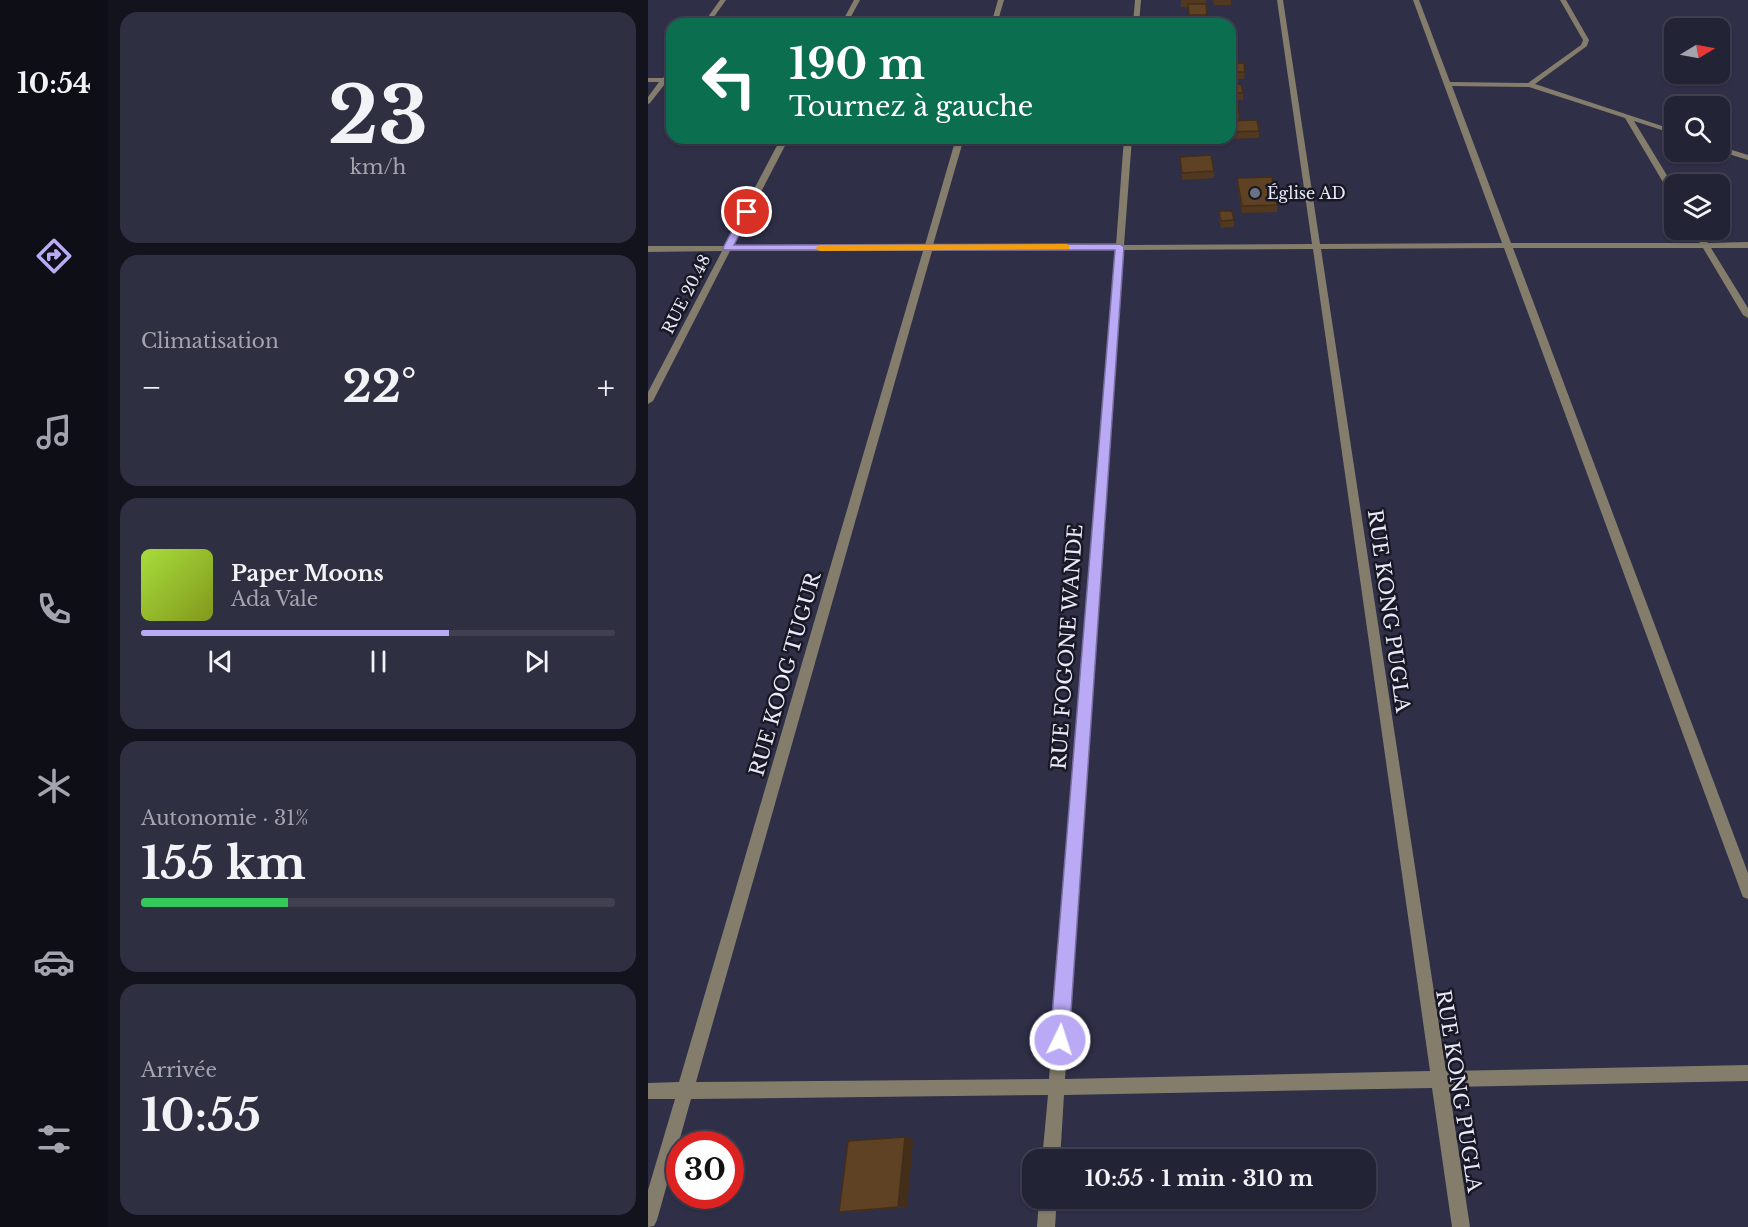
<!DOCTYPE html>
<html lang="fr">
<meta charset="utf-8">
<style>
:root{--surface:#232336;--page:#2f2f42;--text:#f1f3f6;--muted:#a3a4ad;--line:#404051;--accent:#baaaf6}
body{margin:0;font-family:"Libre Baskerville",serif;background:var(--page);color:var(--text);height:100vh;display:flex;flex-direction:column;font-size:22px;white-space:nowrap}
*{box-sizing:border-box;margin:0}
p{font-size:20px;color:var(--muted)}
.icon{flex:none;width:33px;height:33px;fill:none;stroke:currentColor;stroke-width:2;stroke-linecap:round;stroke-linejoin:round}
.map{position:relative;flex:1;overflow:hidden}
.side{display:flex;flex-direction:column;gap:12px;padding:12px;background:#13131e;width:540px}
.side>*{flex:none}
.banner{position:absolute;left:18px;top:18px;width:570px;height:126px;border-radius:18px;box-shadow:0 2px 4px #0004,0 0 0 2px var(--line);background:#0b6e4f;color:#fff;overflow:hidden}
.needle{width:39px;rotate:80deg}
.buttons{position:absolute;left:1016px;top:18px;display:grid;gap:12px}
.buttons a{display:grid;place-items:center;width:66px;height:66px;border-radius:12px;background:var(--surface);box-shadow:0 2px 4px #0004,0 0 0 2px var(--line);font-size:30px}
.speed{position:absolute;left:18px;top:1131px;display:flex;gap:12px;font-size:30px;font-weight:700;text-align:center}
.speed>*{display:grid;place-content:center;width:78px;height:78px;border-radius:50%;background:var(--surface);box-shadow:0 2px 4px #0004,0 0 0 2px var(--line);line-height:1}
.speed .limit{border:9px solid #d22;background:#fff;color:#111}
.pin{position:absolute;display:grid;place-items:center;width:51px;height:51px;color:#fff;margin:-26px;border:3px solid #fff;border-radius:50%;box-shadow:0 2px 6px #0007}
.me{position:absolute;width:66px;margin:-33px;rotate:4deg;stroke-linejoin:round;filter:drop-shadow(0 0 4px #0008)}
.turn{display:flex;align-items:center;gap:21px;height:126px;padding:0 24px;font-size:27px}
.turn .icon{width:78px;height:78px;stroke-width:2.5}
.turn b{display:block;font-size:42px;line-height:51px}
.big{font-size:45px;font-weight:700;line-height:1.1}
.side .tile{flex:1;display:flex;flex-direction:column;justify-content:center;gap:9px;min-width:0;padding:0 21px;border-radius:18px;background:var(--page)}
.side .dial{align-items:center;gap:0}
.dial b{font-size:78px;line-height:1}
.song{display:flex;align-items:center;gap:18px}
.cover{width:72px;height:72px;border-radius:9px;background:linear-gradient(135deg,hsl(80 70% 55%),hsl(70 70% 35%))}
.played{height:6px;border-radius:3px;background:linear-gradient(90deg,var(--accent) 65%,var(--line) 65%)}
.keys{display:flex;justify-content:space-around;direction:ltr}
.heat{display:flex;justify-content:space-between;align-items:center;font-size:33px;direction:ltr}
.charge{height:9px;border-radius:4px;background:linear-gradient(90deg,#34c759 31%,var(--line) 0)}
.trip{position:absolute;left:374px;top:1149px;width:354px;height:60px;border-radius:18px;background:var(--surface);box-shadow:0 2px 4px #0004,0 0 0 2px var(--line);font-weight:700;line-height:60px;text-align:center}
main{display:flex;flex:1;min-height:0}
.dock{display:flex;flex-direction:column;width:108px;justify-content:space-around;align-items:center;background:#0e0e16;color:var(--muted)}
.dock .icon{width:42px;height:42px}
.dock .current{color:var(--accent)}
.dock b{font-size:27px;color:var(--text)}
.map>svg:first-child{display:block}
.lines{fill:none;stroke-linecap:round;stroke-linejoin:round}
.street{fill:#847d6c;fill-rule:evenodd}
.wall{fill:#52381f}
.shaded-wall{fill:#422e19}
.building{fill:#5f4124;stroke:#422e19;stroke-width:1.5}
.route{fill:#baaaf6;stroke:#796ea0;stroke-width:1.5}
.slow{fill:#f59e0b}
.worship-dot{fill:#6b7280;stroke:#181824;stroke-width:2}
.labels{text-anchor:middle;stroke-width:5;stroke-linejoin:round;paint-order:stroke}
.far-poi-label{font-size:16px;fill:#e8e8f9;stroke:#181824;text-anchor:start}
.far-street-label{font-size:16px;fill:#e8e8f9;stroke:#181824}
.street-label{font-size:20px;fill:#e8e8f9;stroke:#181824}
</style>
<main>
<nav class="dock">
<b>10:54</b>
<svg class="icon current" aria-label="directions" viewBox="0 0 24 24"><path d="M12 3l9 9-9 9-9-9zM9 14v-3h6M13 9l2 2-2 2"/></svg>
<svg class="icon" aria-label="music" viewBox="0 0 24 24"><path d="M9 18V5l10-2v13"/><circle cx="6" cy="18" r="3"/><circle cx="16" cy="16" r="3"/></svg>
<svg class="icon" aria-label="phone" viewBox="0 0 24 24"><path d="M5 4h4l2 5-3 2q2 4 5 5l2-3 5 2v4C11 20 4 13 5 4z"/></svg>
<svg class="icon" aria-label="climate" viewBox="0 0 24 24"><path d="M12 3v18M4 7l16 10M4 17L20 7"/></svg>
<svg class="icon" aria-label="car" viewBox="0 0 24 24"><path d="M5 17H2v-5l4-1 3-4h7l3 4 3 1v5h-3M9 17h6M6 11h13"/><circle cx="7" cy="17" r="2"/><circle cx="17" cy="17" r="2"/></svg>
<svg class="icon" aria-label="filters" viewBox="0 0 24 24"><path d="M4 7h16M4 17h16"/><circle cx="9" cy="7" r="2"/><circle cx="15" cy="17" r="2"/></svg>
</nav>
<section class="side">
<div class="tile dial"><b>23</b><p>km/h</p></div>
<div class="tile"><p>Climatisation</p>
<div class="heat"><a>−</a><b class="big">22°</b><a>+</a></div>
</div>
<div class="tile">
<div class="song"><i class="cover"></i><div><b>Paper Moons</b><p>Ada Vale</p></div></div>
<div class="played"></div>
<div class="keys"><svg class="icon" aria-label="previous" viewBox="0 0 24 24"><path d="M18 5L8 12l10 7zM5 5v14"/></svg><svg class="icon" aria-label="pause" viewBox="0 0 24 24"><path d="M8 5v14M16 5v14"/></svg><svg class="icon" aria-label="next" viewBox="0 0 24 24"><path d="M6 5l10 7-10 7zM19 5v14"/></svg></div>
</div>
<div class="tile"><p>Autonomie · 31%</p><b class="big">155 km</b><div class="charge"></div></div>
<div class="tile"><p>Arrivée</p><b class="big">10:55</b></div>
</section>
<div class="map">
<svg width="1100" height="1227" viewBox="0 0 1100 1227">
<rect width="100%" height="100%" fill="#2f2f48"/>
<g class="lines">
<!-- street -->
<g class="street">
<polygon points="72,0 78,0 61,24 55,24"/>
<polygon points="206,0 212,0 199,24 193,24"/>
<polygon points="350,0 356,0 349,24 343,24"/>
<polygon points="487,0 493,0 491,24 485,24"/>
<path d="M629 0H635L672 244 854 243 765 0H771L802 82 880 83 933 45 935 40 912 0H918L941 40 939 46 887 84 1026 130V134L986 121 1026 187V196L1022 194 977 118 881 87 804 86 863 243H1052L1044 230H1052L1060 243 1100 242V248H1063L1100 308V318L1095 315 1055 248H865L1100 873V899L1095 897 1093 892 856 248 673 249 798 1071 1100 1065V1081L801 1087 822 1227H804L784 1088 416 1095 412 1160H394L400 1095 43 1099 9 1220 6 1226 0 1227V1190L27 1099H0V1083L31 1082 275 251H82L5 401 0 404V392L74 251 0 252V246H76L133 138H141L85 246 277 245 308 138H316L285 245H468L476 138H484L476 245 664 244ZM665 249 782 1071 417 1079 476 250ZM467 250 401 1079 48 1082 284 251Z"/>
<polygon points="24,68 24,75 2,103 0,104 0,97 11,82 0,82 0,78 15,78"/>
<polygon points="1071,146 1100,155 1100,160 1071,151"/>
<polygon points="391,1198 409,1198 407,1227 389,1227"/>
</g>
</g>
<!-- wall -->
<g class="wall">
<polygon points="533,0 558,0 559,22 541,22 540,7 533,7"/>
<polygon points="565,0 583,0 583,5 566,5"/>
<polygon points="582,31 586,45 586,52 582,52"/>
<polygon points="582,63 597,72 596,79 582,79"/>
<polygon points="582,83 582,85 595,93 595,100 589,100 591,112 591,119 582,119"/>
<polygon points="582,121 611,131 611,138 572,139 572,138 582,138"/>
<polygon points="532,157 566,171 566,178 534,180"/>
<polygon points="589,178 629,205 629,212 594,213 589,185"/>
<polygon points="571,211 586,220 586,227 573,228 571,219"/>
<polygon points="257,1137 265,1139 259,1207 202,1212 191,1212"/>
</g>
<!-- shaded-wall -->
<polygon class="shaded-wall" points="257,1137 265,1139 259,1207 250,1207"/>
<!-- building -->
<g class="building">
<polygon points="540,4 558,4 559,15 541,15"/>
<polygon points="582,31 585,31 586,45 582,45"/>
<polygon points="582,63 596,63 597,72 582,72"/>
<polygon points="582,83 582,85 593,84 595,93 582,93"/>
<polygon points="582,97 589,97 591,112 582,112"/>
<polygon points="609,120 611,131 582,132 582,121"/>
<polygon points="563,155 566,171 534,173 532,157"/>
<polygon points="624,177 629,205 594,206 589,178"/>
<polygon points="571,211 584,211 586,220 573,221"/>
<polygon points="257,1137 250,1207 191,1212 200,1141"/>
</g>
<!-- route -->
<polygon class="route" points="95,210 103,212 86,245 472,244 476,247 421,1040 418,1047 412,1050 405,1047 402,1040 467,250 76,250 75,248"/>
<!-- slow -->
<polygon class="slow" points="418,244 421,245 421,249 172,251 167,248 172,245"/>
<!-- markers -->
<circle class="worship-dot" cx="607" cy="193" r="6"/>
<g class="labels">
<!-- far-poi labels -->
<g class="far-poi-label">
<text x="619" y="199">Église AD</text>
</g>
<!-- far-street labels -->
<g class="far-street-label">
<text transform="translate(38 294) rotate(-63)" y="6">RUE 20.48</text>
</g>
<!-- street labels -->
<g class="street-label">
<text transform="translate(741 611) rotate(82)" y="7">RUE KONG PUGLA</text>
<text transform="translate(419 647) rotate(-86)" y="7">RUE FOGONE WANDE</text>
<text transform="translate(137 674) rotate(-74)" y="7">RUE KOOG TUGUR</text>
<text transform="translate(811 1091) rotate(81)" y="7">RUE KONG PUGLA</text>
</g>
</g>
</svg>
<div class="buttons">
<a><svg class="needle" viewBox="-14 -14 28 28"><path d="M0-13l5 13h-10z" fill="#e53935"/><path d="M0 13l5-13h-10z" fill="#a3a4ad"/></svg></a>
<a><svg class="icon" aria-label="search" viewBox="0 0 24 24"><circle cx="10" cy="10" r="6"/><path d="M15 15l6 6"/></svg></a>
<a><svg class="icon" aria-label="layers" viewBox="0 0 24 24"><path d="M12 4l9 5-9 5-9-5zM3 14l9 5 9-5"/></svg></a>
</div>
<div class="speed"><div class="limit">30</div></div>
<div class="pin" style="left:99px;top:212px;background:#d93025"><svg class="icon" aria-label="arrive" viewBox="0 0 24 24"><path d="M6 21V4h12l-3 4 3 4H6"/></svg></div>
<svg class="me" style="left:412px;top:1040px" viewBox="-20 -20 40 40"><circle r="17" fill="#baaaf6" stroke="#fff" stroke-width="3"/><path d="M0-11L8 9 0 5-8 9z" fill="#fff"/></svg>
<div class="trip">10:55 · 1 min · 310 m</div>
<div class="banner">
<div class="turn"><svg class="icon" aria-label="left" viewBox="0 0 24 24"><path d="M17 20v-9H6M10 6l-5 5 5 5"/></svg><div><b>190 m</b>Tournez à gauche</div></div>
</div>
</div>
</main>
